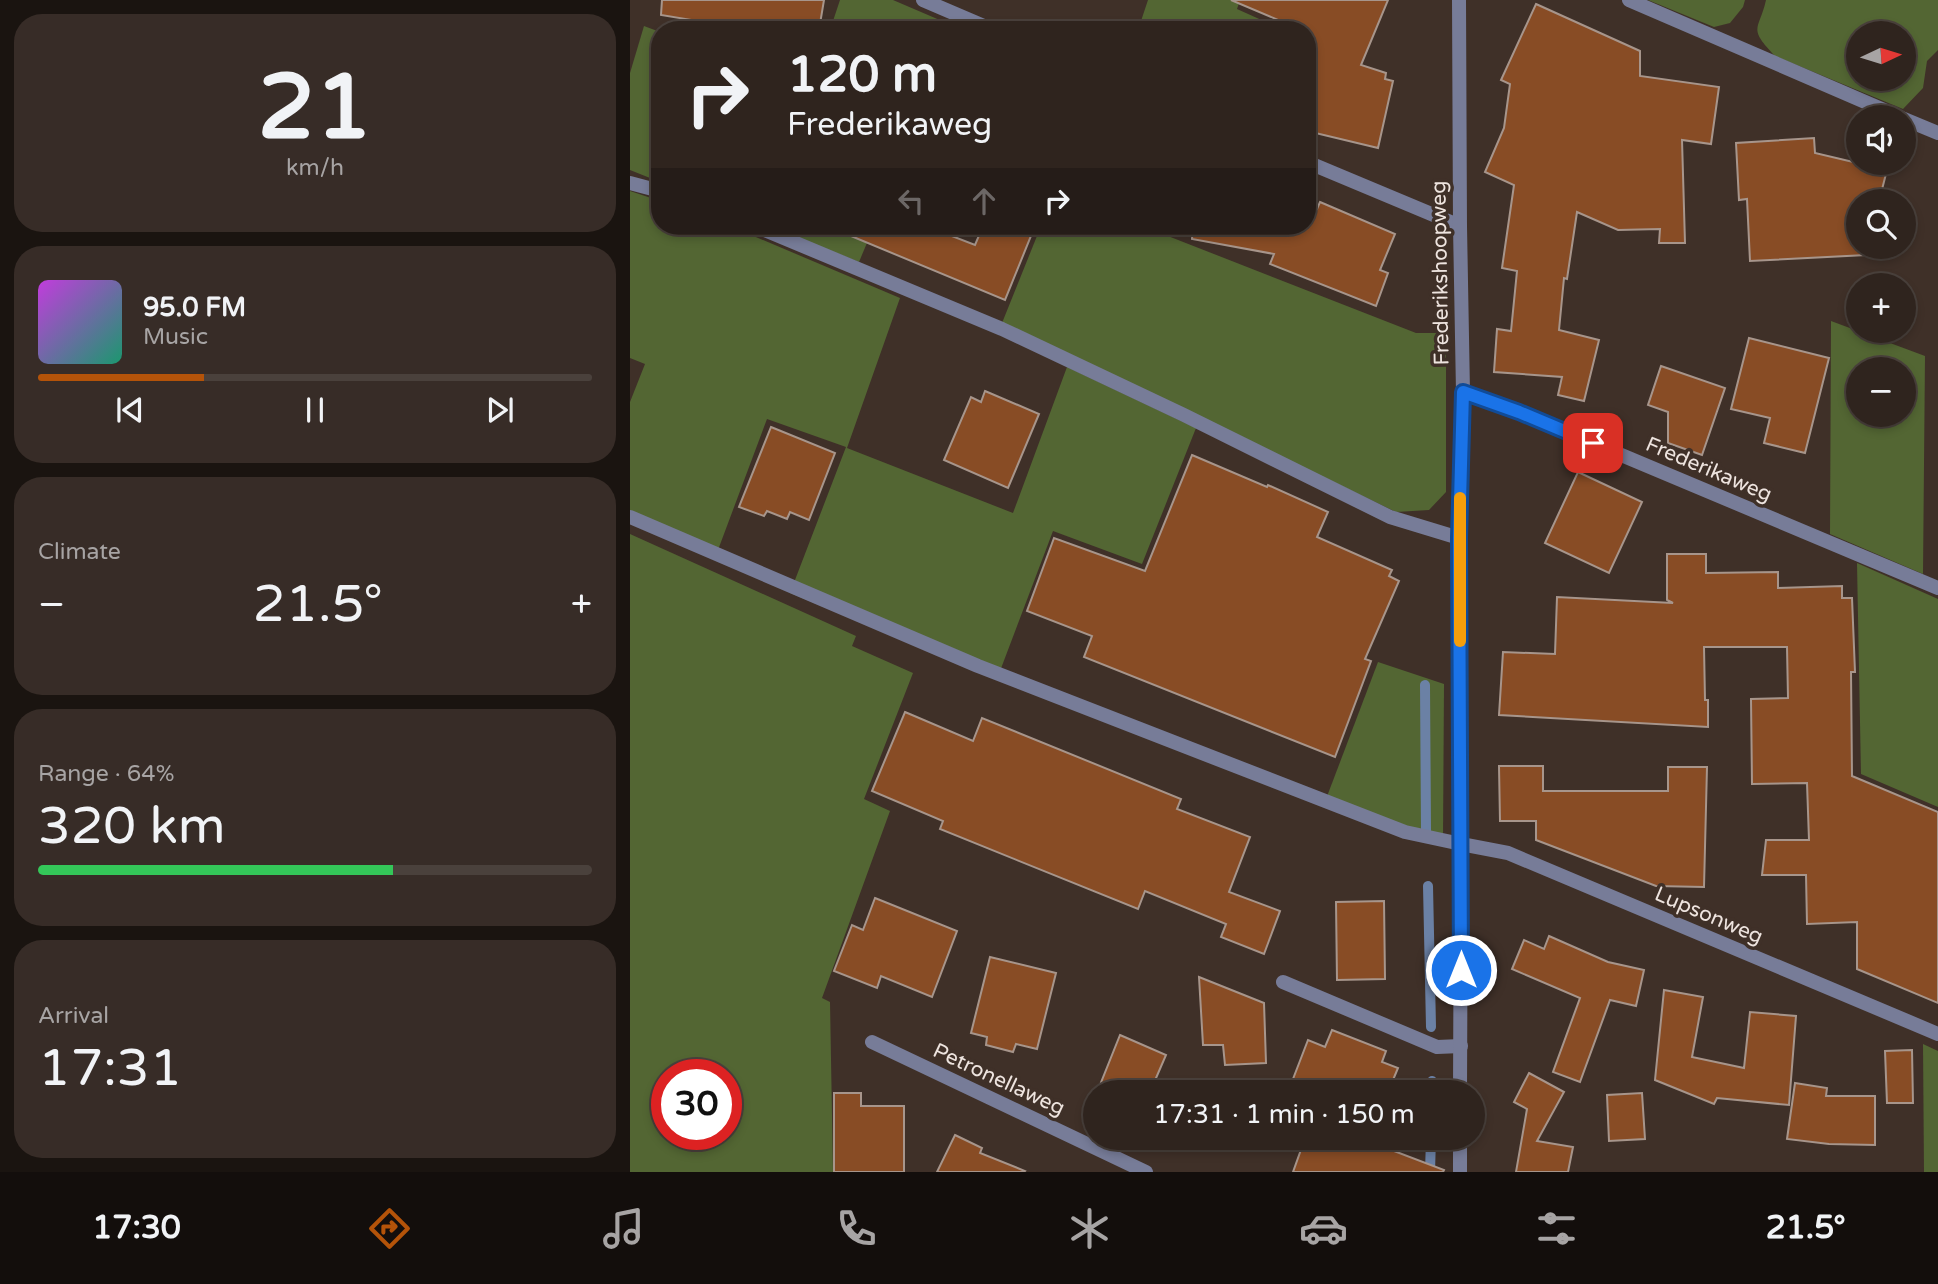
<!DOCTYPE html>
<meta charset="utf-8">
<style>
:root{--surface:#2f241e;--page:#372c27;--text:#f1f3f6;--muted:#a7a4a4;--line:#4a413c;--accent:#b45309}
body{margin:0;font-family:"Varela Round",sans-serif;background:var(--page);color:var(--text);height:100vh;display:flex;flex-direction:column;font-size:26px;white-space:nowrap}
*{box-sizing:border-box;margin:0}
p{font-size:23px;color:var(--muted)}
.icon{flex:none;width:38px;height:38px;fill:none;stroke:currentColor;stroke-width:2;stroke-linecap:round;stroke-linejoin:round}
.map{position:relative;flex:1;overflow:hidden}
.panel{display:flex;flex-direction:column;gap:14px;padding:14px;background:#1a1410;width:630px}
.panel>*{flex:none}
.guide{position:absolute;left:21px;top:21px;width:665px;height:214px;border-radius:28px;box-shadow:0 4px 10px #0003,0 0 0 2px var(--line);background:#2f241e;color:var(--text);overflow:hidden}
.needle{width:46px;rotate:86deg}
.fabs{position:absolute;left:1216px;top:21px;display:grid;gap:14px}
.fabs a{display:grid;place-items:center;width:70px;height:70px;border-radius:50%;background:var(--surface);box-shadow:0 4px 10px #0003,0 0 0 2px var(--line);font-size:35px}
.speed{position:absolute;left:21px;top:1059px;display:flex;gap:14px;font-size:35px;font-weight:700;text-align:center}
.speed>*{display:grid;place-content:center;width:91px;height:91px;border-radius:50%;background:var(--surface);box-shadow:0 4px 10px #0003,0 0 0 2px var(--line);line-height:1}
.speed .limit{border:10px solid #d22;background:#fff;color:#111}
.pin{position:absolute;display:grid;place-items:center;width:60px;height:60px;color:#fff;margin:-30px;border-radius:14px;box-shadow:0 4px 10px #0006}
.me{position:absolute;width:77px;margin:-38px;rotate:0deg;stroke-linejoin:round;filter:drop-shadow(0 0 5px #0008)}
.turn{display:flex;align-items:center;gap:24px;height:147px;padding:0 21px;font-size:32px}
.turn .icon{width:91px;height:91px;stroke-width:2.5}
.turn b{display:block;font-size:49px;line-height:60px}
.lanes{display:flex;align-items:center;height:66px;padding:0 21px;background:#0003;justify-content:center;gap:35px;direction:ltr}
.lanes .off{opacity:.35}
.big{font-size:52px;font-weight:600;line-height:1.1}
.panel .tile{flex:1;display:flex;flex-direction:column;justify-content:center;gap:10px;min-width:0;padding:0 24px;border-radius:28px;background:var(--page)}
.panel .dial{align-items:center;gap:0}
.dial b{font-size:91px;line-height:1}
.song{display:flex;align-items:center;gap:21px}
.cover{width:84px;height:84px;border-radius:10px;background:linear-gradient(135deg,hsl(290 70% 55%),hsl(160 70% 35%))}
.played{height:7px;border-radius:4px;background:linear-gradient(90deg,var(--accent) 30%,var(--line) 30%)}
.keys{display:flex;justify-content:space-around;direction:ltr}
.heat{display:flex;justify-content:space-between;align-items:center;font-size:38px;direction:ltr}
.charge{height:10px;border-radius:5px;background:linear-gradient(90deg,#34c759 64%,var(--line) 0)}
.trip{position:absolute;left:453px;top:1080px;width:402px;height:70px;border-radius:35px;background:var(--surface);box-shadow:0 4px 10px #0003,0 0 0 2px var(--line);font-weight:600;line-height:70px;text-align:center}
.tab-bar{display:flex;height:112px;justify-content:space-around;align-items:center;background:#130e0c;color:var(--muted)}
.tab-bar .icon{width:49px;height:49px}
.tab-bar .active{color:var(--accent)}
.tab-bar b{font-size:32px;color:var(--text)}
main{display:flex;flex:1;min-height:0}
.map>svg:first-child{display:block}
.green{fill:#536633;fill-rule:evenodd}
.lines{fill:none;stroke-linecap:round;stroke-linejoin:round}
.stream{stroke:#6b81a5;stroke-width:10}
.building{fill:#884c25;stroke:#a7958b;stroke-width:2}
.lane{stroke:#777c98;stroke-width:14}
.street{stroke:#777c98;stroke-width:14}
.route-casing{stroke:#114b97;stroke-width:18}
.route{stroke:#1a73e8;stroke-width:12}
.slow{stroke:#f59e0b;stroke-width:12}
.labels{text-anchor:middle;stroke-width:7;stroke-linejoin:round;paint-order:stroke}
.street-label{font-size:21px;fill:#eee4df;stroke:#3f3028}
</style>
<main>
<section class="panel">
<div class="tile dial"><b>21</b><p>km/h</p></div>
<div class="tile">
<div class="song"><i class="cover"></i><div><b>95.0 FM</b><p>Music</p></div></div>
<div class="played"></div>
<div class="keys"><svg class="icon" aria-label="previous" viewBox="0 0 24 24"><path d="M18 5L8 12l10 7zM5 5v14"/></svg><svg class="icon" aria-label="pause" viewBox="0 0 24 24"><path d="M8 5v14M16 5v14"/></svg><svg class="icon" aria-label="next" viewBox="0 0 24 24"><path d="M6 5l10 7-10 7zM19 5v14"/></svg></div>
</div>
<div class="tile"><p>Climate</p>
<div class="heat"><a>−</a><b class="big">21.5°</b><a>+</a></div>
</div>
<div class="tile"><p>Range · 64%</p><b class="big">320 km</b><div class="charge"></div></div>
<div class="tile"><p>Arrival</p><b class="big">17:31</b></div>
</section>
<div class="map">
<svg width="1308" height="1172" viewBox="0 0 1308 1172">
<rect width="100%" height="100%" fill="#3f3028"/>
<!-- green -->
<g class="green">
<polygon points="210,0 263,0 333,30 200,30"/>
<polygon points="518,0 610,0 607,9 654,30 508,30"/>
<polygon points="1018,0 1115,0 1113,7 1100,23 1084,27"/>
<path d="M1136 0H1308V50L1297 61 1293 88 1273 109 1145 56C1117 27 1129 31 1136 0ZM1228 33H1274V79H1228Z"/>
<polygon points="14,26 30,32 30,182 0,170 0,73"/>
<polygon points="0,191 30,201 30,226 100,226 270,298 217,448 383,513 437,367 566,428 512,564 423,531 367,679 160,593 216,447 137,419 85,558 0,519 0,402 15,364 0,358"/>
<polygon points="139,226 244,226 229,262"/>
<polygon points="411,226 521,226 520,229 786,333 816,333 816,492 799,510 766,512 372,323"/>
<path d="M1201 321 1295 356 1293 574 1200 534ZM1228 369H1274V415H1228Z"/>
<path d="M0 534 226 636 222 646 283 673 234 799 260 811 192 998 200 1002 203 1172H0ZM96 1074V1134H37V1074Z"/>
<polygon points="1227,563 1308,599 1308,807 1231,774"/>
<polygon points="748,662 814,684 813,838 693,807"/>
<polygon points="1293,1044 1308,1051 1308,1172 1294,1172"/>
</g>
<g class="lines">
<!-- stream -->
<g class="stream">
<polyline points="795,685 796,831"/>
<polyline points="798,886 801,1027"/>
<polyline points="801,1092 802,1081"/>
<polyline points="800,1172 801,1138"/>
</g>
</g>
<!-- building -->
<g class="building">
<polygon points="32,0 194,0 189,30 91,30 92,25 31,15"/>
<polygon points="601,0 758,0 731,65 756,73 755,79 763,81 748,148 677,131 677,30 672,30"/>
<polygon points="906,4 1010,51 1010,76 1089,87 1081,144 1052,140 1055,243 1029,243 1030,229 988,230 947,212 937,279 934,278 929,330 969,340 954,401 928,395 932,377 864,372 867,329 881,331 887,271 872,268 884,185 855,172 874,128 880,84 871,80"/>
<polygon points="1184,138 1185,153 1257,170 1249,201 1228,201 1228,247 1238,247 1236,255 1120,261 1117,199 1109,200 1106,143"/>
<polygon points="690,202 765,234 750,270 758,273 746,306 640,264 644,254 562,239 563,226 677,226 677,205 687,209"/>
<polygon points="197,226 296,226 345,245 353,226 405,226 375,300"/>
<polygon points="1119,338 1199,358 1175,453 1134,443 1140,418 1101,409"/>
<polygon points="1031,366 1095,388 1072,455 1038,443 1038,412 1018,405"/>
<polygon points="355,391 409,414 378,488 314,460 341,397 351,402"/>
<polygon points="141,427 205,453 179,520 160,512 157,519 137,511 134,516 109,507"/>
<polygon points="562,455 637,487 638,485 698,512 687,537 762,570 759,576 769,581 735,659 741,661 705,757 454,657 462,636 397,611 424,538 515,571"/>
<polygon points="948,472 1012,502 979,573 915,543"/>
<polygon points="1037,554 1076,554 1076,573 1148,572 1148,588 1212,586 1212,598 1222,598 1225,672 1221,672 1222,776 1308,812 1308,1003 1227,969 1227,922 1177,924 1176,875 1132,875 1136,840 1179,840 1177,783 1122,784 1121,699 1158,698 1157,647 1074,647 1075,700 1078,700 1078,727 869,715 873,652 925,654 927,597 1043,603 1037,600"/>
<polygon points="275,712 343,741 352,718 551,799 547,809 620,837 599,892 650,911 634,954 591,937 596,924 515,891 508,909 310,829 313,821 242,791"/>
<polygon points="869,766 913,766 913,791 1038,791 1038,767 1077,767 1074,887 1026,886 906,840 906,821 870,821"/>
<polygon points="245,898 327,931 302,997 251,976 247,988 204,971 222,925 233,930"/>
<polygon points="754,901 755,979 707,980 706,902"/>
<polygon points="919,936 978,962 1014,970 1006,1006 980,1000 950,1082 923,1072 950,998 882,969 894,940 914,949"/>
<polygon points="360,957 426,973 407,1049 386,1044 383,1052 356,1045 357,1037 341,1033"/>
<polygon points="569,977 634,1003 636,1063 595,1065 593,1045 573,1045"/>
<polygon points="1034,990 1073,997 1062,1057 1114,1068 1120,1012 1166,1016 1159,1105 1087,1098 1084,1104 1025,1080"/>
<polygon points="702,1030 756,1051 752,1062 768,1068 758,1092 658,1092 678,1040 695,1047"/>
<polygon points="490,1035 536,1055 520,1092 487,1092 470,1085"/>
<polygon points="1282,1050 1283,1103 1257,1103 1255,1051"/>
<polygon points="899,1073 934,1092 907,1141 943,1147 938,1172 886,1172 897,1109 884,1102"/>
<polygon points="1165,1083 1197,1088 1196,1096 1245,1096 1245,1145 1199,1144 1157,1139"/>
<polygon points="204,1093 231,1093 231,1106 274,1106 274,1172 204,1172"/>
<polygon points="1012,1093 1015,1139 979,1141 977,1095"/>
<polygon points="325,1135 352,1148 350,1153 395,1171 394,1172 307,1172"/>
<polygon points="642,1138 730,1138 814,1170 813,1172 663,1172 673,1144"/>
</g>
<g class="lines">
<!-- lane -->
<g class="lane">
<polyline points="293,0 363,30"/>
<polyline points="677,162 830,226"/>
<polyline points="0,183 30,191"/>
<polyline points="125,226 372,329 554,415 760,517 829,538"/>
<polyline points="0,517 348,666 775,832 831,844"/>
<polyline points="653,982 807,1047 831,1046"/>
<polyline points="242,1042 516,1172"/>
</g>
<!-- street -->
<g class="street">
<polyline points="829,0 830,226 833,392 829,538 831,844 830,1092"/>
<polyline points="999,0 1270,117"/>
<polyline points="1274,119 1308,133"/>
<polyline points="833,392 889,412 1308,588"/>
<polyline points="831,844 878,853 1308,1034"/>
<polyline points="830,1172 830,1138"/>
</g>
</g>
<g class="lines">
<defs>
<polyline id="route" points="831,970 829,538 833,392 889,412 963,443"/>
</defs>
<!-- route casing -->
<use href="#route" class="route-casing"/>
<!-- route -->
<use href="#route" class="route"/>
<!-- slow -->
<polyline class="slow" points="830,641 830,498"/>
</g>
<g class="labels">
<!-- street labels -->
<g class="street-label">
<text transform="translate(810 273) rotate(-91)" y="7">Frederikshoopweg</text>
<text transform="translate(1079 469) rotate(23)" y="7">Frederikaweg</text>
<text transform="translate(1079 915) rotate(23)" y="7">Lupsonweg</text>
<text transform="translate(369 1079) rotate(25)" y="7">Petronellaweg</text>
</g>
</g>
</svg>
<div class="fabs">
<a><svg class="needle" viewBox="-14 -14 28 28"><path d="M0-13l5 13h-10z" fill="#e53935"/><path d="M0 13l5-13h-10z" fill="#a7a4a4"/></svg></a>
<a><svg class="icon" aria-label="sound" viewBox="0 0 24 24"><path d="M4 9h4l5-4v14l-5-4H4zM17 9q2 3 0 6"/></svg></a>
<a><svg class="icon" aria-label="search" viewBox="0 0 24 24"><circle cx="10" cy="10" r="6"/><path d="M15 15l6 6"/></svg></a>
<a>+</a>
<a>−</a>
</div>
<div class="speed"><div class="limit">30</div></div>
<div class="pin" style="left:963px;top:443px;background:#d93025"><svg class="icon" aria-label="arrive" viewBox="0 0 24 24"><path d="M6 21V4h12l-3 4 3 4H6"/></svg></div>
<svg class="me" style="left:831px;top:970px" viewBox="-20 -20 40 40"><circle r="17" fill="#1a73e8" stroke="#fff" stroke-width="3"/><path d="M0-11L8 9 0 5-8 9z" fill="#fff"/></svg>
<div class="trip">17:31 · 1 min · 150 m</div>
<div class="guide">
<div class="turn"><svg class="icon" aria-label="right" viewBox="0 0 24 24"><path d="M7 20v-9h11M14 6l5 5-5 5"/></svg><div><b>120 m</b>Frederikaweg</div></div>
<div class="lanes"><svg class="icon off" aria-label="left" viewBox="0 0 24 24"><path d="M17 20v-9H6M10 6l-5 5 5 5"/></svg><svg class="icon off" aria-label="ahead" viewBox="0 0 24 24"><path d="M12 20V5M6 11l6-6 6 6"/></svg><svg class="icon" aria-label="right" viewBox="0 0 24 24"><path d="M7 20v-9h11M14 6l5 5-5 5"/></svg></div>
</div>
</div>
</main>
<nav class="tab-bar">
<b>17:30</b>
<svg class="icon active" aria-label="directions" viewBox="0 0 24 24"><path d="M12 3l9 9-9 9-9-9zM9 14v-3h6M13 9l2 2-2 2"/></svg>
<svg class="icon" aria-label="music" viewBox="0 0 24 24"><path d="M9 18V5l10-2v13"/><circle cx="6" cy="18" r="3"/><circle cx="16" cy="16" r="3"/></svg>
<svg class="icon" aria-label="phone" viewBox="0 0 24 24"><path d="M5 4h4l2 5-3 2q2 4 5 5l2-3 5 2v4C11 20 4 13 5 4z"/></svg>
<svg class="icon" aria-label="climate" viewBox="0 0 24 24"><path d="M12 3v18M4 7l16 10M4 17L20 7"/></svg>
<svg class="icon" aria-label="car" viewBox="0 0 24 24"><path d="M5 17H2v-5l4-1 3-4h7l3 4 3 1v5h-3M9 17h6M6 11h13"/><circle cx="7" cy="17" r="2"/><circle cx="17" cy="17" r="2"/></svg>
<svg class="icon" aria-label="filters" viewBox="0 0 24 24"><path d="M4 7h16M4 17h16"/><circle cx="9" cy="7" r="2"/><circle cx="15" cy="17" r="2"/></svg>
<b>21.5°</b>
</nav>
